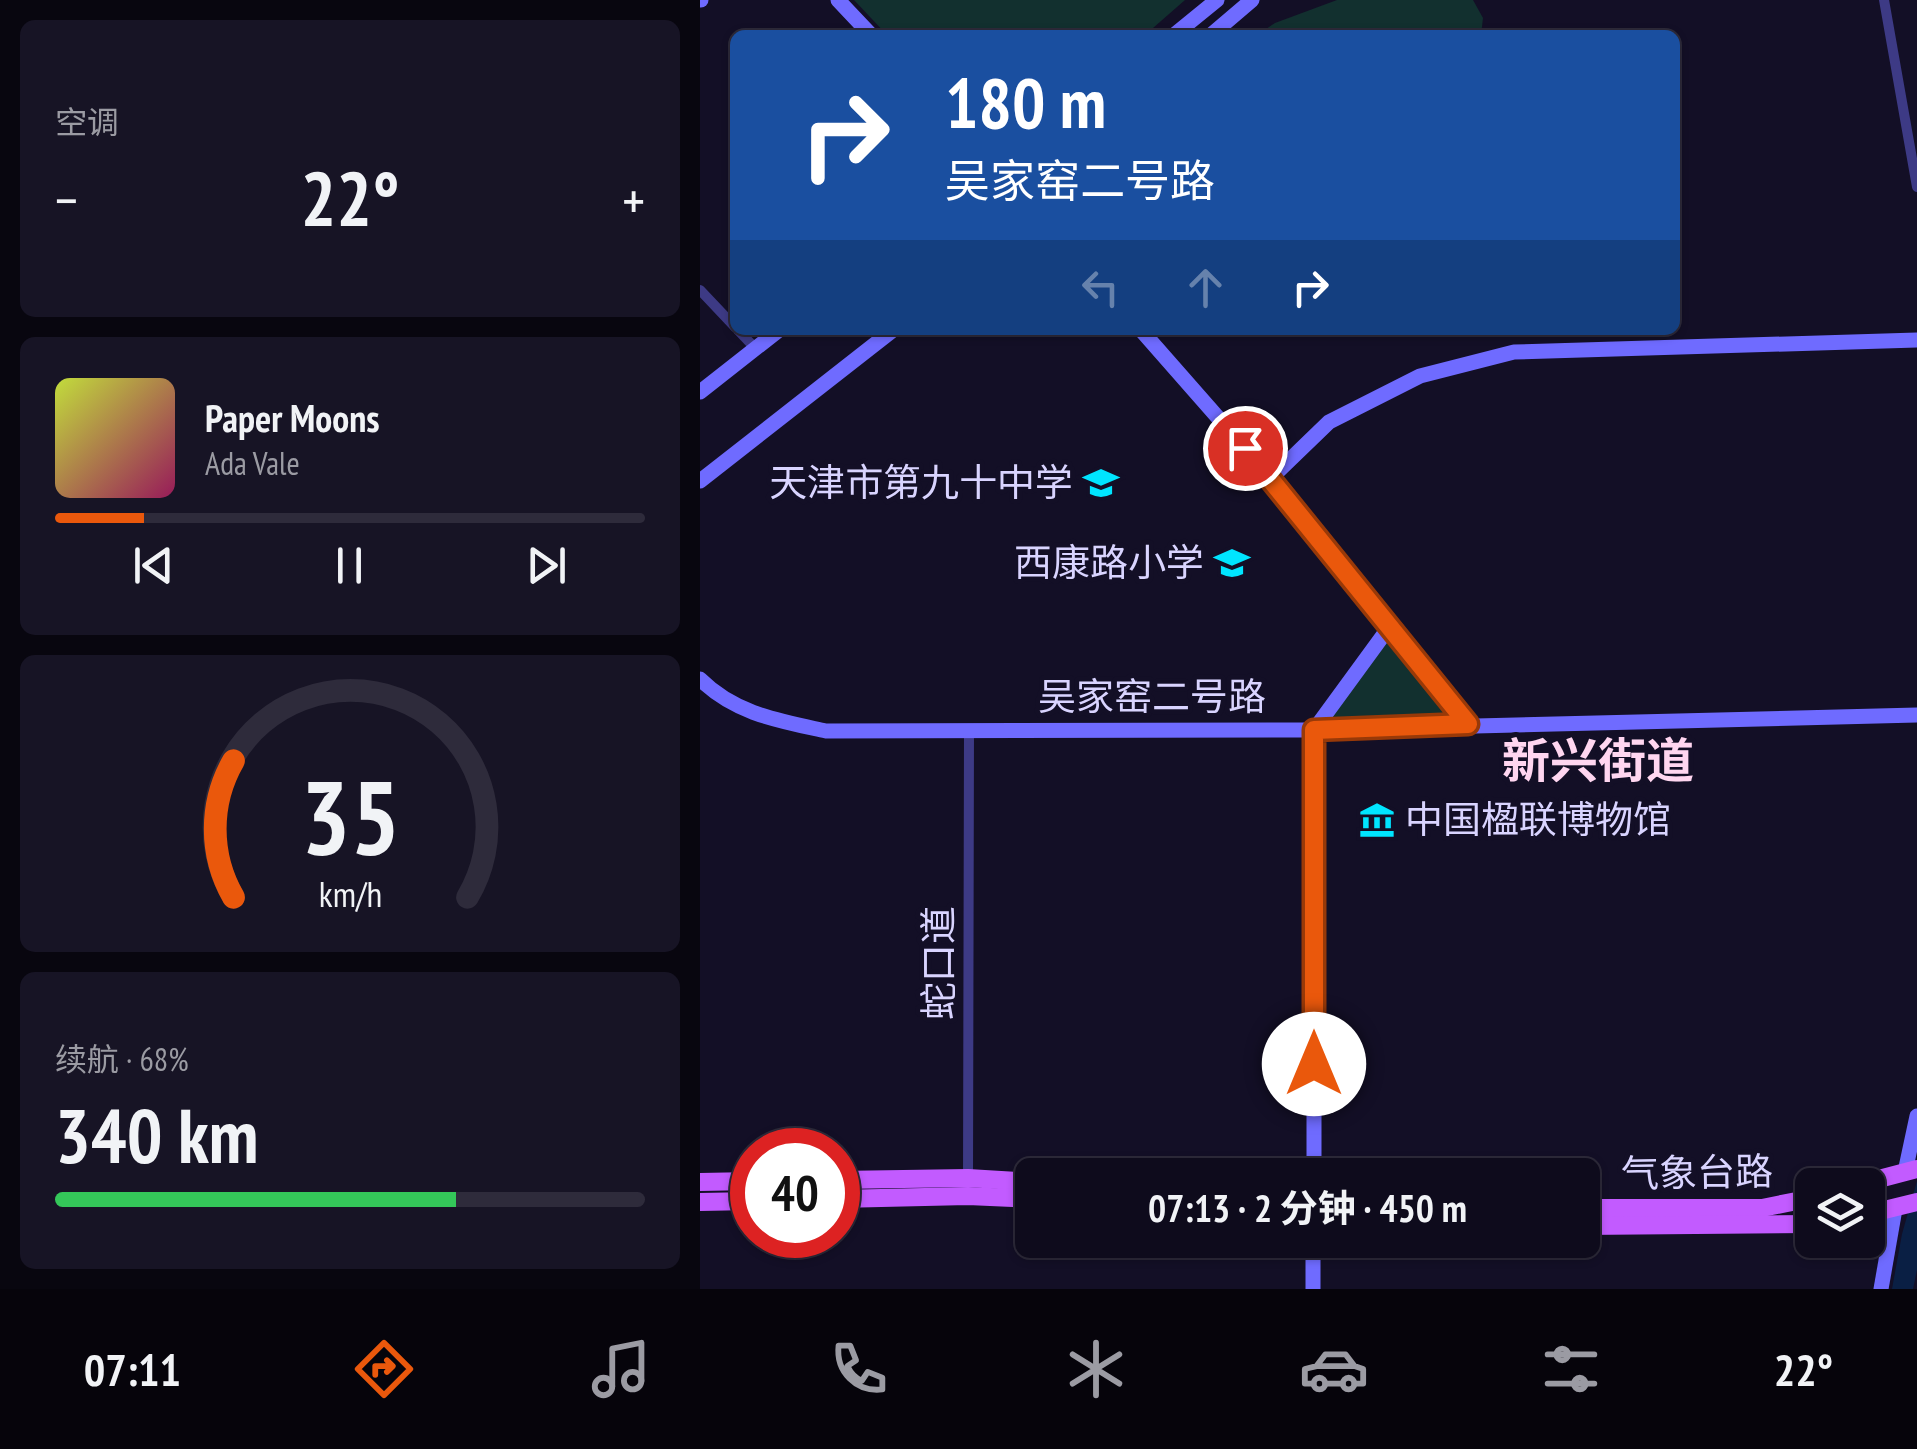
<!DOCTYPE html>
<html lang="zh">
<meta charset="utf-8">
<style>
:root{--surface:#0e0b1c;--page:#171425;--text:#f1f3f6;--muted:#9b9ba3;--line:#2e2b3b;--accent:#ea580c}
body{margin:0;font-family:"PT Sans Narrow","Noto Sans SC",sans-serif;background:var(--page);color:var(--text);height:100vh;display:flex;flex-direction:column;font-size:38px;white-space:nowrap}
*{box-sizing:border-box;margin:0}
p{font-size:32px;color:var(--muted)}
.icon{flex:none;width:55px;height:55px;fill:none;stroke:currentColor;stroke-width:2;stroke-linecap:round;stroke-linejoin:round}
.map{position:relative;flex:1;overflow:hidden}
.sheet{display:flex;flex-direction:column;gap:20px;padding:20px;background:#08060f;width:700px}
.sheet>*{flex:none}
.banner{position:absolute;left:30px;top:30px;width:950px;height:305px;border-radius:15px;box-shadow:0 2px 8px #0004,0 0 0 2px var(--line);background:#1a4fa0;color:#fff;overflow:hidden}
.buttons{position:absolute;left:1095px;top:1168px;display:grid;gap:20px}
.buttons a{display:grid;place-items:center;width:90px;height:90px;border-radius:15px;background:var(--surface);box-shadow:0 2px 8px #0004,0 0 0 2px var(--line);font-size:50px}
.speed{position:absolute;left:30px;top:1128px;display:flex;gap:20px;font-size:50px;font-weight:700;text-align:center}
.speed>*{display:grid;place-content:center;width:130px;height:130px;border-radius:50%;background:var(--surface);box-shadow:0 2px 8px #0004,0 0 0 2px var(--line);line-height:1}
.speed .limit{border:15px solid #d22;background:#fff;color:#111}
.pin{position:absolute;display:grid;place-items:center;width:85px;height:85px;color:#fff;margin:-42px;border:5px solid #fff;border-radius:50%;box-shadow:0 2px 10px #0007}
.me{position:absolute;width:110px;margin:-55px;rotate:0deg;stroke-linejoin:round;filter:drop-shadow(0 0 8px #0008)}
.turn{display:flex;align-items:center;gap:35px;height:210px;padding:0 50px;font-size:45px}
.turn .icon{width:130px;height:130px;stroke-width:2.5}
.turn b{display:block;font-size:70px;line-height:85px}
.lanes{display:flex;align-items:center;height:95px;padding:0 50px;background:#0003;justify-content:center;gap:50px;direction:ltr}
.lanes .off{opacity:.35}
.big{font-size:75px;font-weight:700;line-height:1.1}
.sheet .card{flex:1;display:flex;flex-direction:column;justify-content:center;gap:15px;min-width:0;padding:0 35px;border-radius:15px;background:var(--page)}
.sheet .dial{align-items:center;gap:0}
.dial svg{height:260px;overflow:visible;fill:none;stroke:var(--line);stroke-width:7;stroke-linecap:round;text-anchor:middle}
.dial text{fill:var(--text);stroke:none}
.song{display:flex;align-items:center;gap:30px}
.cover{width:120px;height:120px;border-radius:15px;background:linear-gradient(135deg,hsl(70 70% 55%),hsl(330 70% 35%))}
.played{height:10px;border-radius:5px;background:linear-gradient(90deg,var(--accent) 15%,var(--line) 15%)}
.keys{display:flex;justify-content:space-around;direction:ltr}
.heat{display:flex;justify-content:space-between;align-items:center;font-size:55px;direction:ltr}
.charge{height:15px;border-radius:8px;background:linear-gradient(90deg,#34c759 68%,var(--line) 0)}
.trip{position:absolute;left:315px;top:1158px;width:585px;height:100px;border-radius:15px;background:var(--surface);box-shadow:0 2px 8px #0004,0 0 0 2px var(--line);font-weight:700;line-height:100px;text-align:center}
.menu{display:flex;height:160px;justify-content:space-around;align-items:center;background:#06040b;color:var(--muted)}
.menu .icon{width:70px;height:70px}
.menu .current{color:var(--accent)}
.menu b{font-size:45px;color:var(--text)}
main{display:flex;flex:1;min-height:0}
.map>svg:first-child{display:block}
.green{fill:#12302f}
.water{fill:#0a1f44}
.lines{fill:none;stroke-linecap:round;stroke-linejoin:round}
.street{stroke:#3d3a85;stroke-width:10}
.secondary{stroke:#6f6bff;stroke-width:15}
.primary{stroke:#c25bff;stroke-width:18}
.route-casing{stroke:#983908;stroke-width:25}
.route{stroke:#ea580c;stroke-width:18}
.labels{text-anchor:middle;stroke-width:10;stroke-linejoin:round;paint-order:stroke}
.poi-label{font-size:38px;fill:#d9d4ff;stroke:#130f26;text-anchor:end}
.street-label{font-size:38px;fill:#d9d4ff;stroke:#130f26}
.district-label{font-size:48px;font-weight:bold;fill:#ffd6f0;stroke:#130f26}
</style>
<main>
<section class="sheet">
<div class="card"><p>空调</p>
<div class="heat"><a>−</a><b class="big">22°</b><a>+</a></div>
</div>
<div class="card">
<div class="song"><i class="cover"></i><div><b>Paper Moons</b><p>Ada Vale</p></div></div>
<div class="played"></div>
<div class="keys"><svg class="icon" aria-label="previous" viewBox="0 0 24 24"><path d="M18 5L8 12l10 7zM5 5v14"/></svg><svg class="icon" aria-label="pause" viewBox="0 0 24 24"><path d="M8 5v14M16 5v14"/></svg><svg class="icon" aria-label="next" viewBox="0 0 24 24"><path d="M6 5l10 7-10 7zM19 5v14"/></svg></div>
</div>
<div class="card dial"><svg viewBox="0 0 100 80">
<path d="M14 69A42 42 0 1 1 86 69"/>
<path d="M14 69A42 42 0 0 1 14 27" stroke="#ea580c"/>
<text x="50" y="56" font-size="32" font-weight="700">35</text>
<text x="50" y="72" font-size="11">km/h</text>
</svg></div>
<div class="card"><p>续航 · 68%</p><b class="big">340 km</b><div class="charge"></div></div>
</section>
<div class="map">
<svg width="1217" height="1289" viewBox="0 0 1217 1289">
<rect width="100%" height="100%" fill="#130f26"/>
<!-- green -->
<g class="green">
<polygon points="154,0 485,0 445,35 187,35"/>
<polygon points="637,0 773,0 783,18 781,35 557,35 575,23"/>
<polygon points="685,629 764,730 610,733"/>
</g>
<!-- water -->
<polygon class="water" points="1217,1181 1217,1270 1213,1289 1192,1289 1202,1234"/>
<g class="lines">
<!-- street -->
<g class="street">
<polyline points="1184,0 1217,187"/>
<polyline points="0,290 35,327"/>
<polyline points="38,330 56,349"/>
<polyline points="268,1179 269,730"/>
</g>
<!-- secondary -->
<g class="secondary">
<polyline points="0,0 1,0"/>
<polyline points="138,0 171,35"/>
<polyline points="474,35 517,0"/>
<polyline points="511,35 552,0"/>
<polyline points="441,330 571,478 768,724"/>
<polyline points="0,392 79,330"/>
<polyline points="571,478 629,422 720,376 814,352 1217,340"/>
<polyline points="0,481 193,330"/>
<path d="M0 679C35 714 80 721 126 731L614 730 1217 715"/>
<polyline points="1205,1172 1217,1116"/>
<polyline points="614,1175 614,730 690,626"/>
<polyline points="613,1289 613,1240"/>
<polyline points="1181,1289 1195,1209"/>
</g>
<!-- primary -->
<g class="primary">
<polyline points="138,1180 268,1178 332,1182"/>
<polyline points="0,1182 52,1181"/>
<polyline points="1156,1185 1217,1169"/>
<polyline points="138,1199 268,1196 332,1199"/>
<polyline points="0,1202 52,1201"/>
<polyline points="882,1208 1062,1208 1112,1198"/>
<polyline points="1168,1214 1217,1202"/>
<polyline points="882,1226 1112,1224"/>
</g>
</g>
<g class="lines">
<defs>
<polyline id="route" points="545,448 768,724 614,730 614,1064"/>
</defs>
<!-- route casing -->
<use href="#route" class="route-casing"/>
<!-- route -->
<use href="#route" class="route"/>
</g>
<!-- icons -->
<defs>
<symbol id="school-bare" viewBox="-9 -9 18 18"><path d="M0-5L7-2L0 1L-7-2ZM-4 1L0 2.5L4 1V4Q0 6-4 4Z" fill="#00e5ff" stroke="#130f26" stroke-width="2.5" paint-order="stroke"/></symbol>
<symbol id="museum-bare" viewBox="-9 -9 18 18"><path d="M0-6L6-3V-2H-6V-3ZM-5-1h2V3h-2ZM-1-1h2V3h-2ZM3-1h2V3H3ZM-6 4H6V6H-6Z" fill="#00e5ff" stroke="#130f26" stroke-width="2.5" paint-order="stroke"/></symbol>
</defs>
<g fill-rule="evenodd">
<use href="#school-bare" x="376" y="458" width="50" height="50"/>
<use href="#school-bare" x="507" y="538" width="50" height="50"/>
<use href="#museum-bare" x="652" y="795" width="50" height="50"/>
</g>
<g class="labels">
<!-- poi labels -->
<g class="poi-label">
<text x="373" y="496">天津市第九十中学</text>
<text x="504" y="576">西康路小学</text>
<text x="705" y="833" text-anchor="start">中国楹联博物馆</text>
</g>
<!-- street labels -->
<g class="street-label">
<text x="452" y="710">吴家窑二号路</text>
<text transform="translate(239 963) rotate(-90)" y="13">蛇口道</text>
<text transform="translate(997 1173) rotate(-1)" y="13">气象台路</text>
</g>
<!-- district labels -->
<g class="district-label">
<text x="898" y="778">新兴街道</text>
</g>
</g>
</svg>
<div class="buttons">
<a><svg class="icon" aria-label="layers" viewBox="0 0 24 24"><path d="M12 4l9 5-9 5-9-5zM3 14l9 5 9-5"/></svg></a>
</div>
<div class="speed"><div class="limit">40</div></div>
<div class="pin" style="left:545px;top:448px;background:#d93025"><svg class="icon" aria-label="arrive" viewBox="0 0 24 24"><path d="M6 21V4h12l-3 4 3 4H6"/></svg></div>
<svg class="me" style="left:614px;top:1064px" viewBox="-20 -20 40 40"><circle r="19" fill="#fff"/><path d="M0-13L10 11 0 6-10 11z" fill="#ea580c"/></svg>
<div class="trip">07:13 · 2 分钟 · 450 m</div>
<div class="banner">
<div class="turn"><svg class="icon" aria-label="right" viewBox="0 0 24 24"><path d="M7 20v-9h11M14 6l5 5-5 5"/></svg><div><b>180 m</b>吴家窑二号路</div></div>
<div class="lanes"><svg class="icon off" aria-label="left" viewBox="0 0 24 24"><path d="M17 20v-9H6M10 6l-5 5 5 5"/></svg><svg class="icon off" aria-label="ahead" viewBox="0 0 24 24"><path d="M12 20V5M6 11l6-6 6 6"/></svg><svg class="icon" aria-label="right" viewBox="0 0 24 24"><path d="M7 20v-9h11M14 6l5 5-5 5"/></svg></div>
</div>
</div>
</main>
<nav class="menu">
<b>07:11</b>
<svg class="icon current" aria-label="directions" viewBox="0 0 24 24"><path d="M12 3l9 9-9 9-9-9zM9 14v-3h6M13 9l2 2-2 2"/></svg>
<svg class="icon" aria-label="music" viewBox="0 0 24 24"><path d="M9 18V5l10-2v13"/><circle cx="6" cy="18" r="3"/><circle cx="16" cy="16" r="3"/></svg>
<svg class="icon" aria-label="phone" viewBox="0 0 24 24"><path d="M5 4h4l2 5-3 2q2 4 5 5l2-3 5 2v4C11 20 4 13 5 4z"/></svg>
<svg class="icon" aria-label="climate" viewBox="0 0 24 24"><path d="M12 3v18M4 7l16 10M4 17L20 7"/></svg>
<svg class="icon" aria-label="car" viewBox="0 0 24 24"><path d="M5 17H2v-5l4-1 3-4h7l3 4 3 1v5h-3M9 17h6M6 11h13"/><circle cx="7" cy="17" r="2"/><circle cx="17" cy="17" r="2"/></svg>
<svg class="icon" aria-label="filters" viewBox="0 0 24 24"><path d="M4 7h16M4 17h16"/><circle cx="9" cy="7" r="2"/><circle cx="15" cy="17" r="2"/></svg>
<b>22°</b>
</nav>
